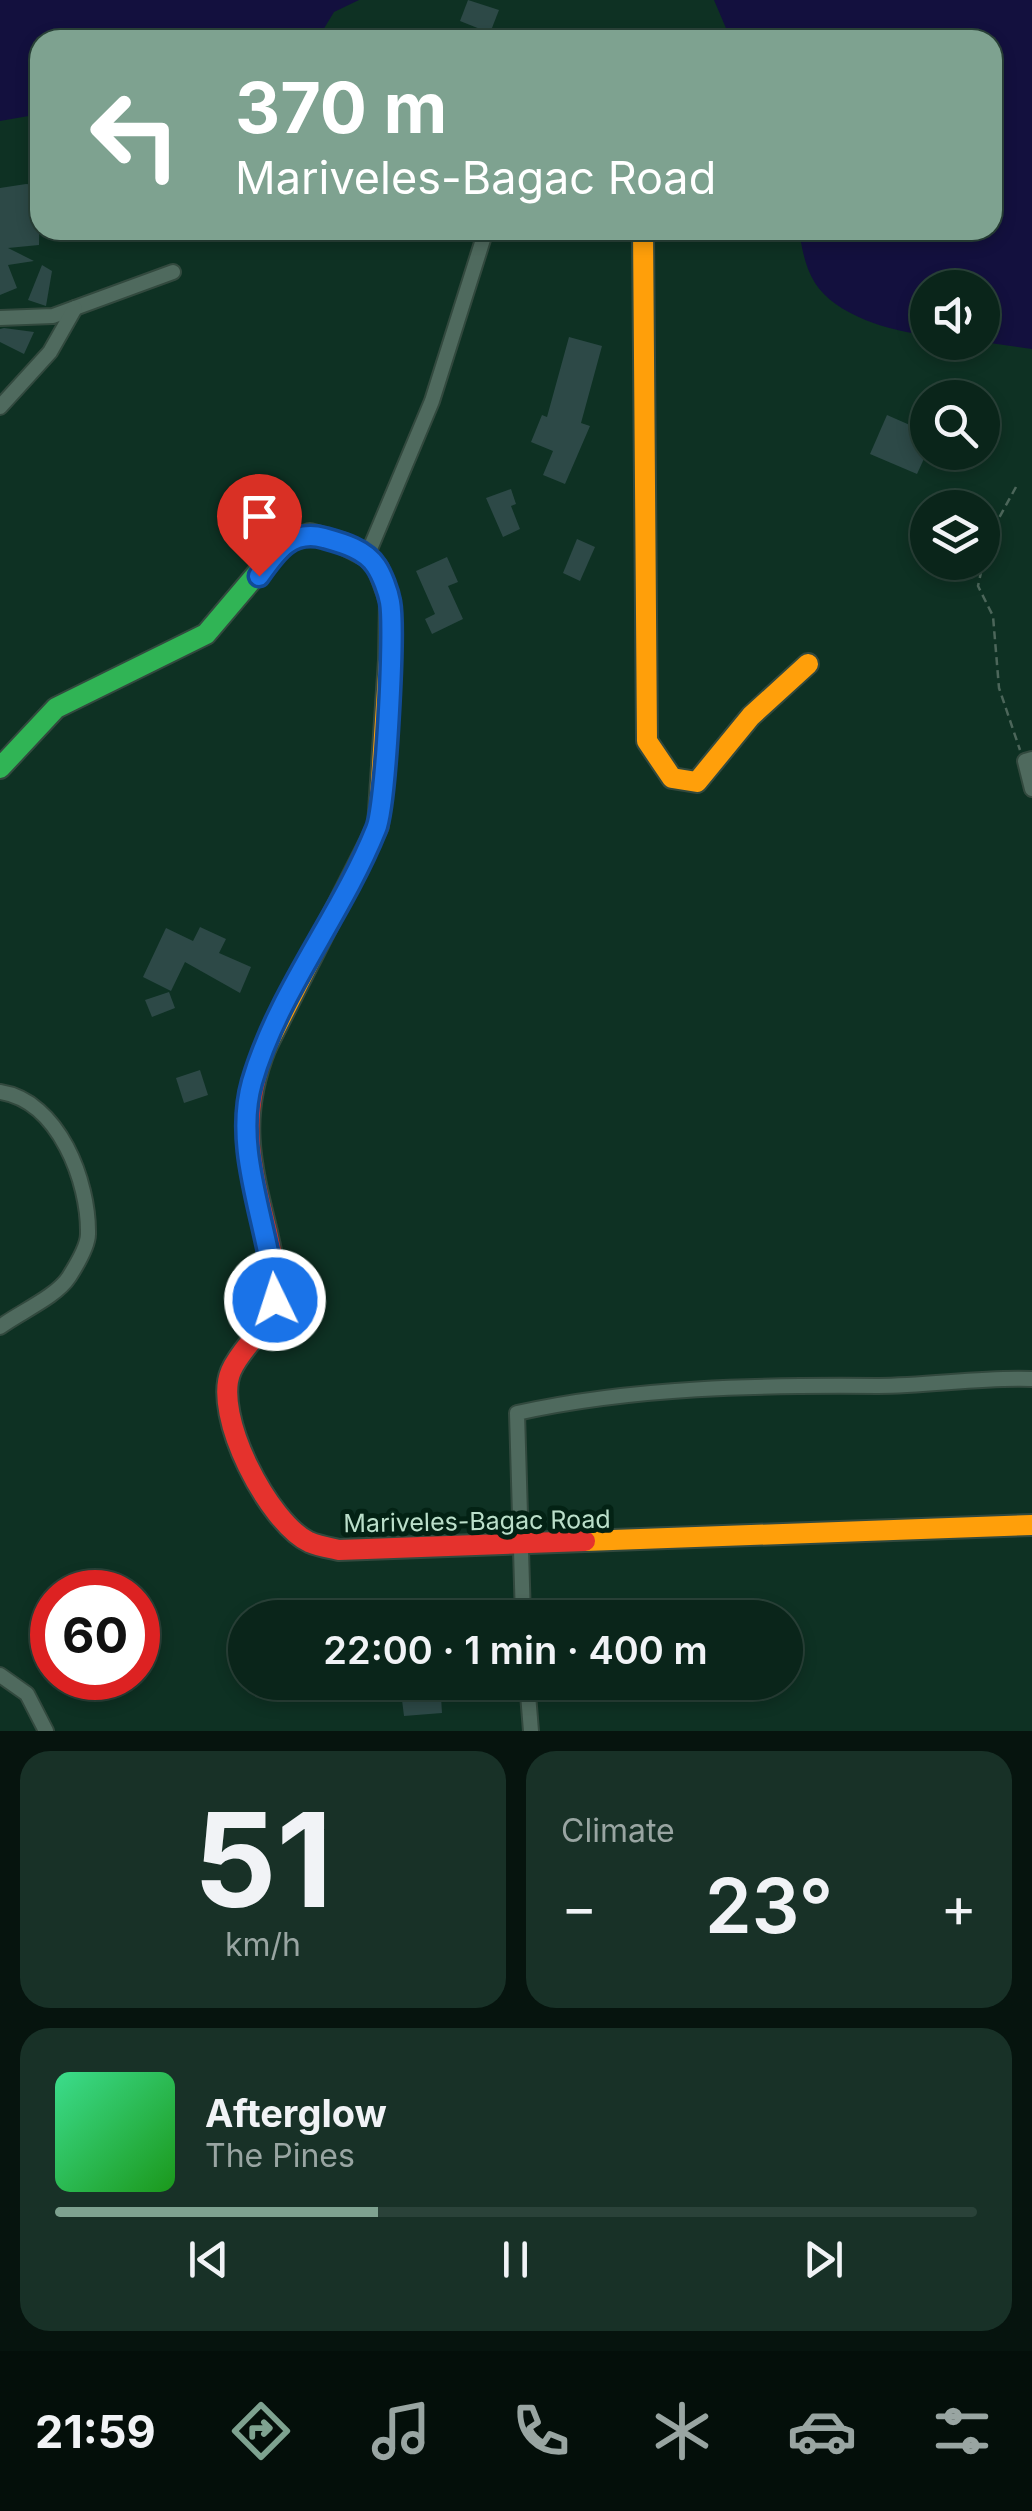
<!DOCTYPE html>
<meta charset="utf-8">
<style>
:root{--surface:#0a251a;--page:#183127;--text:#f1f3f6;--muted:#99a5a2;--line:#2a4239;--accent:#7ea290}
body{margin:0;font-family:Inter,sans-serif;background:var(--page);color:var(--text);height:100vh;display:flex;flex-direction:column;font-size:38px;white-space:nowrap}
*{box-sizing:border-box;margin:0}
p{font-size:32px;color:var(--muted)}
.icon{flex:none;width:55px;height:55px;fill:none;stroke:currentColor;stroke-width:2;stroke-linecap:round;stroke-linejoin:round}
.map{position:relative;height:1731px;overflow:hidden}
.panel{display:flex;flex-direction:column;gap:20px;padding:20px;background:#06140e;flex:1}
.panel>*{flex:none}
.hud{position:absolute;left:30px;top:30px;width:972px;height:210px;border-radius:30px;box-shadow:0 5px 15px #0003,0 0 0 2px var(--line);background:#7ea290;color:#fff;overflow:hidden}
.buttons{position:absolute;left:910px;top:270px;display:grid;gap:20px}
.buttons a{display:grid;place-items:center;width:90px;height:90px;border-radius:50%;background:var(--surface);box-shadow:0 5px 15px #0003,0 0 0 2px var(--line);font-size:50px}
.speed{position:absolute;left:30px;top:1570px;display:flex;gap:20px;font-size:50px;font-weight:700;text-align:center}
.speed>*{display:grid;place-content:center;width:130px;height:130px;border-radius:50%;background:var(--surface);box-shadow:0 5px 15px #0003,0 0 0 2px var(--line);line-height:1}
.speed .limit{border:15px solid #d22;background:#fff;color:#111}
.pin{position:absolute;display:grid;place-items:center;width:85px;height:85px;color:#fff;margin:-102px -42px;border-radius:50% 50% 50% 0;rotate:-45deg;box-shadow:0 0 10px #0007}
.pin .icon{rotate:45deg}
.me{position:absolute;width:110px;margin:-55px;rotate:356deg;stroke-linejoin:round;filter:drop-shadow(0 0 8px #0008)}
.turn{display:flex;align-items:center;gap:35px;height:210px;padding:0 40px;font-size:45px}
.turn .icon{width:130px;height:130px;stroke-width:2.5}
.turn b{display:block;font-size:70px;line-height:85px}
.big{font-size:75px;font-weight:600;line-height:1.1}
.panel .widget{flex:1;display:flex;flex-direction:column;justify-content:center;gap:15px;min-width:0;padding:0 35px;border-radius:30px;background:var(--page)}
.panel .dial{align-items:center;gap:0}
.dial b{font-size:130px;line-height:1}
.song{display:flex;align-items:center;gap:30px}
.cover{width:120px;height:120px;border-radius:15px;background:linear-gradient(135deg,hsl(150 70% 55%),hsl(120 70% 35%))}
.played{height:10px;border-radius:5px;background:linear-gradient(90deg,var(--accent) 35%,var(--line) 35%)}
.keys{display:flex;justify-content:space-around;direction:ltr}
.heat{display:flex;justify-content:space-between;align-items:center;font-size:55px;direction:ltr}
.panel .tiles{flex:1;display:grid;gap:20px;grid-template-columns:1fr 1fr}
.widget:last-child{grid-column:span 2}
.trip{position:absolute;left:228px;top:1600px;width:575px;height:100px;border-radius:50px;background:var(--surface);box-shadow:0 5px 15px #0003,0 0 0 2px var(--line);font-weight:600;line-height:100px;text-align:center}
.tab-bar{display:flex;height:160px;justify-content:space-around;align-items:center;background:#040f0a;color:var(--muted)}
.tab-bar .icon{width:70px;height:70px}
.tab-bar .selected{color:var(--accent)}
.tab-bar b{font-size:45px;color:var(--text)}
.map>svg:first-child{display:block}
.water{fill:#13103e}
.building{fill:#2d4947}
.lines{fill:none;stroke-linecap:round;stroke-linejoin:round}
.street-casing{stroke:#32493e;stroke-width:18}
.fast-casing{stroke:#32493e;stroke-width:24}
.slow-casing{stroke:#32493e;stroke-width:24}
.jam-casing{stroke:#32493e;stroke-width:24}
.path{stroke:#4c665a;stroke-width:2.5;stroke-dasharray:8 5;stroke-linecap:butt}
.street{stroke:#4f6a5e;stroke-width:14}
.fast{stroke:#30b455;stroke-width:20}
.slow{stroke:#ff9f0a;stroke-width:20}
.jam{stroke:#e5322d;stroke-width:20}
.route-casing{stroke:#114b97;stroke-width:25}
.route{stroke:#1a73e8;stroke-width:18}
.labels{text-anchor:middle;stroke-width:10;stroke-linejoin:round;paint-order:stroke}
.street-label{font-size:25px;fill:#bbdfca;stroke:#032214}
</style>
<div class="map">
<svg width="1032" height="1731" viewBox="0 0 1032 1731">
<rect width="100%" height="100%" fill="#0e3123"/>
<!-- water -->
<g class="water">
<polygon points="0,0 359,0 334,12 317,40 40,40 40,114 0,121"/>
<path d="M714 0H1032V349L983 342 982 288H928L927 335C892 332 835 315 815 283 805 267 802 249 799 230H992V40H731Z"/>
</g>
<!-- building -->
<g class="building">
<polygon points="468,0 499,10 490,33 460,21"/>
<polygon points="26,184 40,185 39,245 8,248 34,261 8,265 17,288 0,295 0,188"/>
<polygon points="42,265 52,271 46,306 28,300"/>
<polygon points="4,328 34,332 24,354 0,342 0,329"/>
<polygon points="569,337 602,346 581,423 590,426 565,484 543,475 553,451 531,442 542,415 547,417"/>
<polygon points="887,415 928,433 928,450 917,474 870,454"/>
<polygon points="511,489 516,504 511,506 520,529 503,537 486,498"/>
<polygon points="577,539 595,547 580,581 563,573"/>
<polygon points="447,557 458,582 448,586 463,619 432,634 425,619 435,614 416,571"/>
<polygon points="200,927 226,939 219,953 251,967 240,993 185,962 171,991 143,977 166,928 193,941"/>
<polygon points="169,992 175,1008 152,1017 145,1000"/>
<polygon points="200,1070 208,1095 184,1103 176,1078"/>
<polygon points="441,1697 442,1713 404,1716 402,1700"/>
</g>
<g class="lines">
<defs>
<g id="street">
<polyline points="0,318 53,316 173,272"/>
<polyline points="0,407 50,352 75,308"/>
<polyline points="367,556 432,401 486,230"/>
<polyline points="1032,759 1025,761 1032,789"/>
<path d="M0 1092C59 1101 89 1182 88 1234 88 1246 76 1266 69 1277 56 1297 20 1312 0 1327"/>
<path d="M523 1618 517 1413C634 1387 759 1385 878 1386 930 1386 980 1377 1032 1379"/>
<polyline points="0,1675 27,1694 46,1731"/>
<polyline points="527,1682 531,1731"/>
</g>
<polyline id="fast" points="0,768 56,708 206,634 283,543 310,534 342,543 367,556 378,568 390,601 389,660"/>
<g id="slow">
<polyline points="643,230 647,741 672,778 697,782 751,716 808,664"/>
<polyline points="266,1047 378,826 389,660"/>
<polyline points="585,1541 1032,1525"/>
</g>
<path id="jam" d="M266 1047C238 1116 250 1163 267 1232 271 1252 279 1280 275 1300 269 1328 241 1347 231 1371 212 1415 269 1523 309 1542 318 1546 330 1548 339 1550L585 1541"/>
</defs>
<!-- street casing -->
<use href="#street" class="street-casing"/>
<!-- fast casing -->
<use href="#fast" class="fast-casing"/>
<!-- slow casing -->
<use href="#slow" class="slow-casing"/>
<!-- jam casing -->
<use href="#jam" class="jam-casing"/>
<!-- path -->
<polyline class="path" points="1016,487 989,536 978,586 993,616 999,688 1020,750"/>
<!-- street -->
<use href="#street" class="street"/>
<!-- fast -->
<use href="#fast" class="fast"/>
<!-- slow -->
<use href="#slow" class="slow"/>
<!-- jam -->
<use href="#jam" class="jam"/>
</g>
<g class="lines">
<defs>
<path id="route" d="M259 576C276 552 291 529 324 538 342 543 365 549 376 566 382 575 388 591 390 602 395 629 386 806 376 829 341 916 278 992 252 1082 232 1153 271 1230 275 1300"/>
</defs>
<!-- route casing -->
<use href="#route" class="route-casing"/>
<!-- route -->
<use href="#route" class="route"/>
</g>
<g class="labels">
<!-- street labels -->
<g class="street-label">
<text transform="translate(477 1521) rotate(-1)" y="9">Mariveles-Bagac Road</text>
</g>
</g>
</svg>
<div class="buttons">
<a><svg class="icon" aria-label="sound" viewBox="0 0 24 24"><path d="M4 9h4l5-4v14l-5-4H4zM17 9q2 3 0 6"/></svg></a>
<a><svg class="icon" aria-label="search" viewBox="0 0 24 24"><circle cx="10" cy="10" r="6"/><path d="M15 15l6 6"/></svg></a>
<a><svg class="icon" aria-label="layers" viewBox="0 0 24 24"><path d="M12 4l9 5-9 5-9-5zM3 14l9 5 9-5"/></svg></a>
</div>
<div class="speed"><div class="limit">60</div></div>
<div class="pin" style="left:259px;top:576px;background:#d93025"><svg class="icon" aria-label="arrive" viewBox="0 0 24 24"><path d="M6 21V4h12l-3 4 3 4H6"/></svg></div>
<svg class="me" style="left:275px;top:1300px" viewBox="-20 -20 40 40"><circle r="17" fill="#1a73e8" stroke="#fff" stroke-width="3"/><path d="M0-11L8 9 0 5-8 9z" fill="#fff"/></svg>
<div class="trip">22:00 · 1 min · 400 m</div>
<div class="hud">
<div class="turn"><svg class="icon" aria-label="left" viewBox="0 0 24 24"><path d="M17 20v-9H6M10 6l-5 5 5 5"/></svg><div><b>370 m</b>Mariveles-Bagac Road</div></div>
</div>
</div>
<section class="panel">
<div class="tiles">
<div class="widget dial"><b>51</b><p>km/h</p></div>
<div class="widget"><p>Climate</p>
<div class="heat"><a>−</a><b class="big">23°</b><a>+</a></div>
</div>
<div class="widget">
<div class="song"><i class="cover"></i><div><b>Afterglow</b><p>The Pines</p></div></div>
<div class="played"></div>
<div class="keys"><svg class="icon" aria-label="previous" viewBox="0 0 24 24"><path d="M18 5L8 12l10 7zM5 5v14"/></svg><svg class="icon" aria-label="pause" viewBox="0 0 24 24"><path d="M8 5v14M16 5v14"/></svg><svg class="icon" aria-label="next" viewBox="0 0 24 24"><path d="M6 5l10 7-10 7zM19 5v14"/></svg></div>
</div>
</div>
</section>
<nav class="tab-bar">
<b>21:59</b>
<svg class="icon selected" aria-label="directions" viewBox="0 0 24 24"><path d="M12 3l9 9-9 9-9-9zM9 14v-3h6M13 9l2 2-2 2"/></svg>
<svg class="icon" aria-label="music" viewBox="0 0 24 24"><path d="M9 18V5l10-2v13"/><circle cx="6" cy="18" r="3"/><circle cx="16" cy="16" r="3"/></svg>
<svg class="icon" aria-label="phone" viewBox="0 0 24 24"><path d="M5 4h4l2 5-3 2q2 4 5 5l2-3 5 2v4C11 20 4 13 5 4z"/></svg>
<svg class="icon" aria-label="climate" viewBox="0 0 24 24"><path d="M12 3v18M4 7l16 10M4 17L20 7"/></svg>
<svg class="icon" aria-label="car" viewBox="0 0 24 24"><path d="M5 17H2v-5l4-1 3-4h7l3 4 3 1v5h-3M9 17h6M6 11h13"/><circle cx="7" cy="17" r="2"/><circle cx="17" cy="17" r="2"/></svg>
<svg class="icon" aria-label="filters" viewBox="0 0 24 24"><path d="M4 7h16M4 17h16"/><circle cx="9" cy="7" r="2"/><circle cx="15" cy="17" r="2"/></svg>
</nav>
